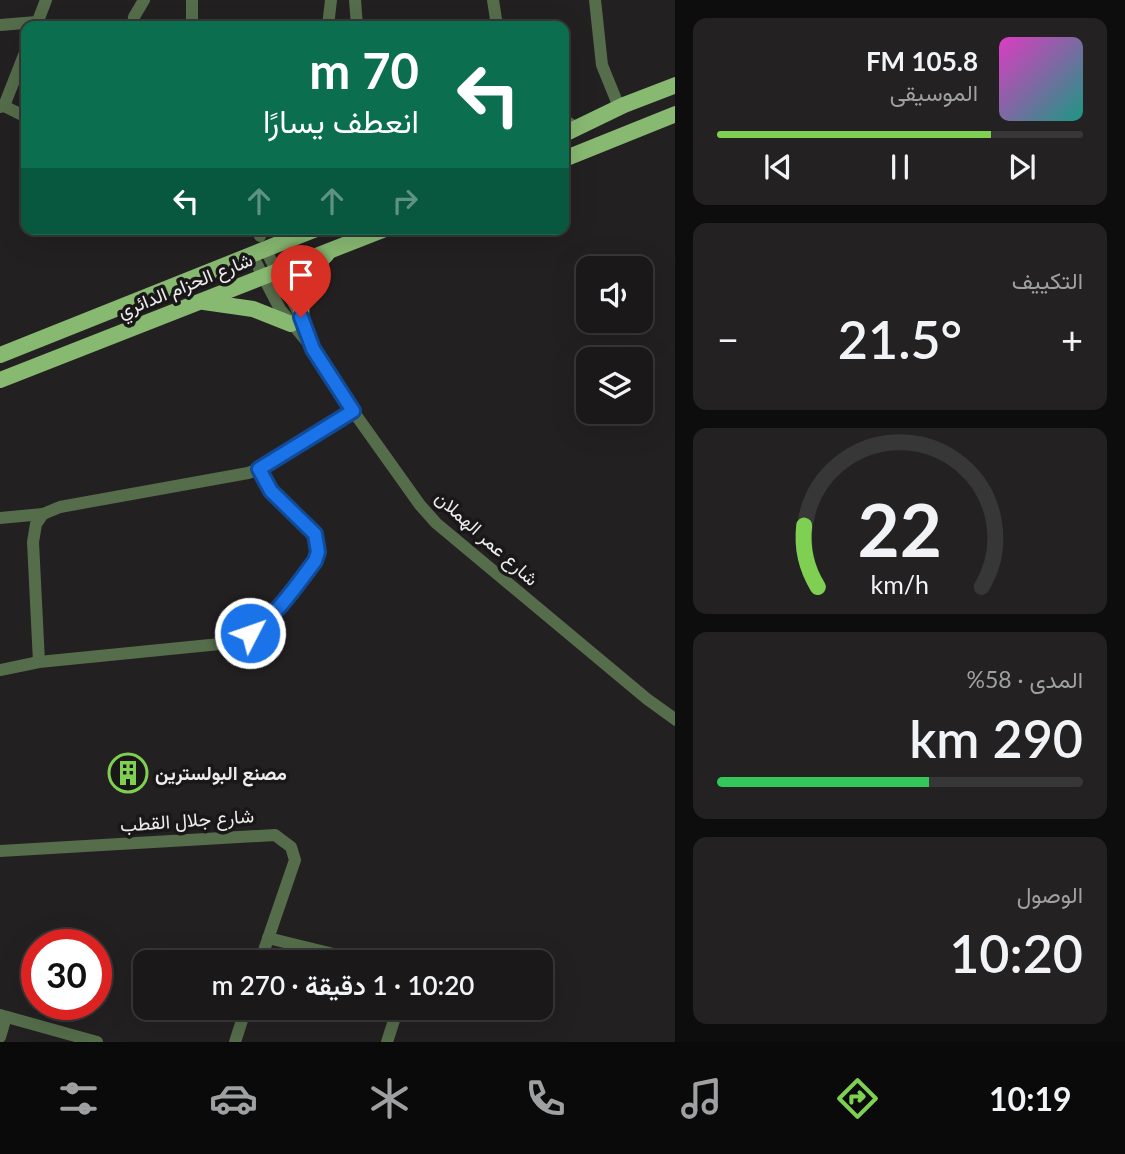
<!DOCTYPE html>
<html lang="ar">
<meta charset="utf-8">
<style>
:root{--surface:#1a1819;--page:#232122;--text:#f1f3f6;--muted:#9fa0a2;--line:#383738;--accent:#7fd052}
body{margin:0;font-family:Lato,Vazirmatn,sans-serif;background:var(--page);color:var(--text);direction:rtl;height:100vh;display:flex;flex-direction:column;font-size:26px;white-space:nowrap}
*{box-sizing:border-box;margin:0}
p{font-size:23px;color:var(--muted)}
.icon{flex:none;width:38px;height:38px;fill:none;stroke:currentColor;stroke-width:2;stroke-linecap:round;stroke-linejoin:round}
.map{position:relative;flex:1;overflow:hidden;direction:ltr}
.panel{display:flex;flex-direction:column;gap:18px;padding:18px;background:#0e0d0e;width:450px}
.panel>*{flex:none}
.banner{position:absolute;left:21px;top:21px;width:548px;height:214px;border-radius:14px;box-shadow:0 7px 28px #0002,0 0 0 2px var(--line);direction:rtl;background:#0b6e4f;color:#fff;overflow:hidden}
.buttons{position:absolute;left:576px;top:256px;display:grid;gap:14px}
.buttons a{display:grid;place-items:center;width:77px;height:77px;border-radius:14px;background:var(--surface);box-shadow:0 7px 28px #0002,0 0 0 2px var(--line);font-size:35px}
.speed{position:absolute;left:21px;top:929px;display:flex;gap:14px;font-size:35px;font-weight:700;text-align:center}
.speed>*{display:grid;place-content:center;width:91px;height:91px;border-radius:50%;background:var(--surface);box-shadow:0 7px 28px #0002,0 0 0 2px var(--line);line-height:1}
.speed .limit{border:10px solid #d22;background:#fff;color:#111}
.pin{position:absolute;display:grid;place-items:center;width:60px;height:60px;color:#fff;margin:-72px -30px;border-radius:50% 50% 50% 0;rotate:-45deg;box-shadow:0 0 7px #0007}
.pin .icon{rotate:45deg}
.me{position:absolute;width:77px;margin:-38px;rotate:49deg;stroke-linejoin:round;filter:drop-shadow(0 0 5px #0008)}
.turn{display:flex;align-items:center;gap:24px;height:147px;padding:0 35px;font-size:32px}
.turn .icon{width:91px;height:91px;stroke-width:2.5}
.turn b{display:block;font-size:49px;line-height:60px}
.lanes{display:flex;align-items:center;height:66px;padding:0 35px;background:#0003;justify-content:center;gap:35px;direction:ltr}
.lanes .off{opacity:.35}
.big{font-size:52px;font-weight:600;line-height:1.1}
.panel .widget{flex:1;display:flex;flex-direction:column;justify-content:center;gap:10px;min-width:0;padding:0 24px;border-radius:14px;background:var(--page)}
.panel .dial{align-items:center;gap:0}
.dial svg{height:182px;overflow:visible;fill:none;stroke:var(--line);stroke-width:7;stroke-linecap:round;text-anchor:middle}
.dial text{fill:var(--text);stroke:none}
.song{display:flex;align-items:center;gap:21px}
.cover{width:84px;height:84px;border-radius:10px;background:linear-gradient(135deg,hsl(310 70% 55%),hsl(170 70% 35%))}
.played{height:7px;border-radius:4px;background:linear-gradient(90deg,var(--accent) 75%,var(--line) 75%)}
.keys{display:flex;justify-content:space-around;direction:ltr}
.heat{display:flex;justify-content:space-between;align-items:center;font-size:38px;direction:ltr}
.charge{height:10px;border-radius:5px;background:linear-gradient(90deg,#34c759 58%,var(--line) 0)}
.trip{position:absolute;left:133px;top:950px;width:420px;height:70px;border-radius:14px;background:var(--surface);box-shadow:0 7px 28px #0002,0 0 0 2px var(--line);font-weight:600;line-height:70px;text-align:center;direction:rtl}
.menu{display:flex;height:112px;justify-content:space-around;align-items:center;background:#0a0a0a;color:var(--muted)}
.menu .icon{width:49px;height:49px}
.menu .current{color:var(--accent)}
.menu b{font-size:32px;color:var(--text)}
main{display:flex;flex:1;min-height:0}
.map>svg:first-child{display:block}
.lines{fill:none;stroke-linecap:round;stroke-linejoin:round}
.minor{stroke:#556d4b;stroke-width:12}
.major{stroke:#88b971;stroke-width:16}
.route-casing{stroke:#114b97;stroke-width:18}
.route{stroke:#1a73e8;stroke-width:12}
.labels{text-anchor:middle;stroke-width:7;stroke-linejoin:round;paint-order:stroke}
.street-label{font-size:19px;fill:#eeecec;stroke:#1a1718}
.poi-label{font-size:19px;font-weight:bold;fill:#eeecec;stroke:#1a1718;text-anchor:start}
</style>
<main>
<section class="panel">
<div class="widget">
<div class="song"><i class="cover"></i><div><b>105.8 FM</b><p>الموسيقى</p></div></div>
<div class="played"></div>
<div class="keys"><svg class="icon" aria-label="previous" viewBox="0 0 24 24"><path d="M18 5L8 12l10 7zM5 5v14"/></svg><svg class="icon" aria-label="pause" viewBox="0 0 24 24"><path d="M8 5v14M16 5v14"/></svg><svg class="icon" aria-label="next" viewBox="0 0 24 24"><path d="M6 5l10 7-10 7zM19 5v14"/></svg></div>
</div>
<div class="widget"><p>التكييف</p>
<div class="heat"><a>−</a><b class="big">21.5°</b><a>+</a></div>
</div>
<div class="widget dial"><svg viewBox="0 0 100 80">
<path d="M14 69A42 42 0 1 1 86 69"/>
<path d="M14 69A42 42 0 0 1 8 42" stroke="#7fd052"/>
<text x="50" y="56" font-size="32" font-weight="700">22</text>
<text x="50" y="72" font-size="11">km/h</text>
</svg></div>
<div class="widget"><p>المدى · 58%</p><b class="big">290 km</b><div class="charge"></div></div>
<div class="widget"><p>الوصول</p><b class="big">10:20</b></div>
</section>
<div class="map">
<svg width="676" height="1042" viewBox="0 0 676 1042">
<rect width="100%" height="100%" fill="#232021"/>
<g class="lines">
<!-- minor -->
<g class="minor">
<polyline points="355,0 357,26"/>
<polyline points="493,0 497,26"/>
<polyline points="595,0 602,65 619,107"/>
<polyline points="0,25 37,22"/>
<polyline points="36,26 46,0"/>
<polyline points="133,26 134,17 144,0"/>
<polyline points="192,26 192,0"/>
<polyline points="328,26 331,0"/>
<polyline points="4,106 26,50"/>
<polyline points="0,107 4,106 26,117"/>
<polyline points="564,120 577,128"/>
<polyline points="257,229 260,236"/>
<polyline points="265,249 301,317 311,342"/>
<polyline points="252,255 280,309 313,349 353,411 420,505 436,523 647,699 676,720"/>
<polyline points="0,518 43,514 60,507 248,473 259,469 353,411"/>
<polyline points="39,662 33,542 36,524 43,514"/>
<polyline points="0,670 39,662 220,644 250,633 273,613 315,561 318,552 315,534 271,491 259,469"/>
<polyline points="0,851 275,835 291,847 295,860 260,962"/>
<polyline points="268,938 366,962"/>
<polyline points="0,1015 97,1042"/>
<polyline points="0,1037 6,1017"/>
<polyline points="235,1042 246,1008"/>
<polyline points="387,1042 398,1008"/>
</g>
<!-- major -->
<g class="major">
<polyline points="564,134 624,105 676,85"/>
<polyline points="564,159 676,114"/>
<polyline points="204,302 253,309 291,324"/>
<path d="M301 317C302 289 307 273 327 254"/>
<polyline points="0,355 316,229"/>
<polyline points="0,380 385,229"/>
</g>
</g>
<g class="lines">
<defs>
<path id="route" d="M250 633C277 615 296 586 315 561L318 552 315 534 271 491 259 469 353 411 313 349 301 317"/>
</defs>
<!-- route casing -->
<use href="#route" class="route-casing"/>
<!-- route -->
<use href="#route" class="route"/>
</g>
<!-- icons -->
<defs>
<symbol id="building-ring" viewBox="-11 -11 22 22"><circle r="9.5" fill="#1a1718" stroke="#7fd052" stroke-width="1.5"/><path d="M-4-6H4V6H1V3H-1V6H-4ZM-2.5-4.3h1.7v1.8h-1.7ZM.8-4.3h1.7v1.8H.8ZM-2.5-1h1.7V.8h-1.7ZM.8-1h1.7V.8H.8Z" fill="#7fd052"/></symbol>
</defs>
<g fill-rule="evenodd">
<use href="#building-ring" x="106" y="751" width="44" height="44"/>
</g>
<g class="labels">
<!-- street labels -->
<g class="street-label">
<text transform="translate(185 285) rotate(-22)" y="7">شارع الحزام الدائري</text>
<text transform="translate(487 538) rotate(42)" y="7">شارع عمر الهملان</text>
<text transform="translate(187 820) rotate(-4)" y="7">شارع جلال القطب</text>
</g>
<!-- poi labels -->
<g class="poi-label">
<text x="155" y="780">مصنع البولسترين</text>
</g>
</g>
</svg>
<div class="buttons">
<a><svg class="icon" aria-label="sound" viewBox="0 0 24 24"><path d="M4 9h4l5-4v14l-5-4H4zM17 9q2 3 0 6"/></svg></a>
<a><svg class="icon" aria-label="layers" viewBox="0 0 24 24"><path d="M12 4l9 5-9 5-9-5zM3 14l9 5 9-5"/></svg></a>
</div>
<div class="speed"><div class="limit">30</div></div>
<div class="pin" style="left:301px;top:317px;background:#d93025"><svg class="icon" aria-label="arrive" viewBox="0 0 24 24"><path d="M6 21V4h12l-3 4 3 4H6"/></svg></div>
<svg class="me" style="left:250px;top:633px" viewBox="-20 -20 40 40"><circle r="17" fill="#1a73e8" stroke="#fff" stroke-width="3"/><path d="M0-11L8 9 0 5-8 9z" fill="#fff"/></svg>
<div class="trip">10:20 · 1 دقيقة · 270 m</div>
<div class="banner">
<div class="turn"><svg class="icon" aria-label="left" viewBox="0 0 24 24"><path d="M17 20v-9H6M10 6l-5 5 5 5"/></svg><div><b>70 m</b>انعطف يسارًا</div></div>
<div class="lanes"><svg class="icon" aria-label="left" viewBox="0 0 24 24"><path d="M17 20v-9H6M10 6l-5 5 5 5"/></svg><svg class="icon off" aria-label="ahead" viewBox="0 0 24 24"><path d="M12 20V5M6 11l6-6 6 6"/></svg><svg class="icon off" aria-label="ahead" viewBox="0 0 24 24"><path d="M12 20V5M6 11l6-6 6 6"/></svg><svg class="icon off" aria-label="right" viewBox="0 0 24 24"><path d="M7 20v-9h11M14 6l5 5-5 5"/></svg></div>
</div>
</div>
</main>
<nav class="menu">
<b>10:19</b>
<svg class="icon current" aria-label="directions" viewBox="0 0 24 24"><path d="M12 3l9 9-9 9-9-9zM9 14v-3h6M13 9l2 2-2 2"/></svg>
<svg class="icon" aria-label="music" viewBox="0 0 24 24"><path d="M9 18V5l10-2v13"/><circle cx="6" cy="18" r="3"/><circle cx="16" cy="16" r="3"/></svg>
<svg class="icon" aria-label="phone" viewBox="0 0 24 24"><path d="M5 4h4l2 5-3 2q2 4 5 5l2-3 5 2v4C11 20 4 13 5 4z"/></svg>
<svg class="icon" aria-label="climate" viewBox="0 0 24 24"><path d="M12 3v18M4 7l16 10M4 17L20 7"/></svg>
<svg class="icon" aria-label="car" viewBox="0 0 24 24"><path d="M5 17H2v-5l4-1 3-4h7l3 4 3 1v5h-3M9 17h6M6 11h13"/><circle cx="7" cy="17" r="2"/><circle cx="17" cy="17" r="2"/></svg>
<svg class="icon" aria-label="filters" viewBox="0 0 24 24"><path d="M4 7h16M4 17h16"/><circle cx="9" cy="7" r="2"/><circle cx="15" cy="17" r="2"/></svg>
</nav>
